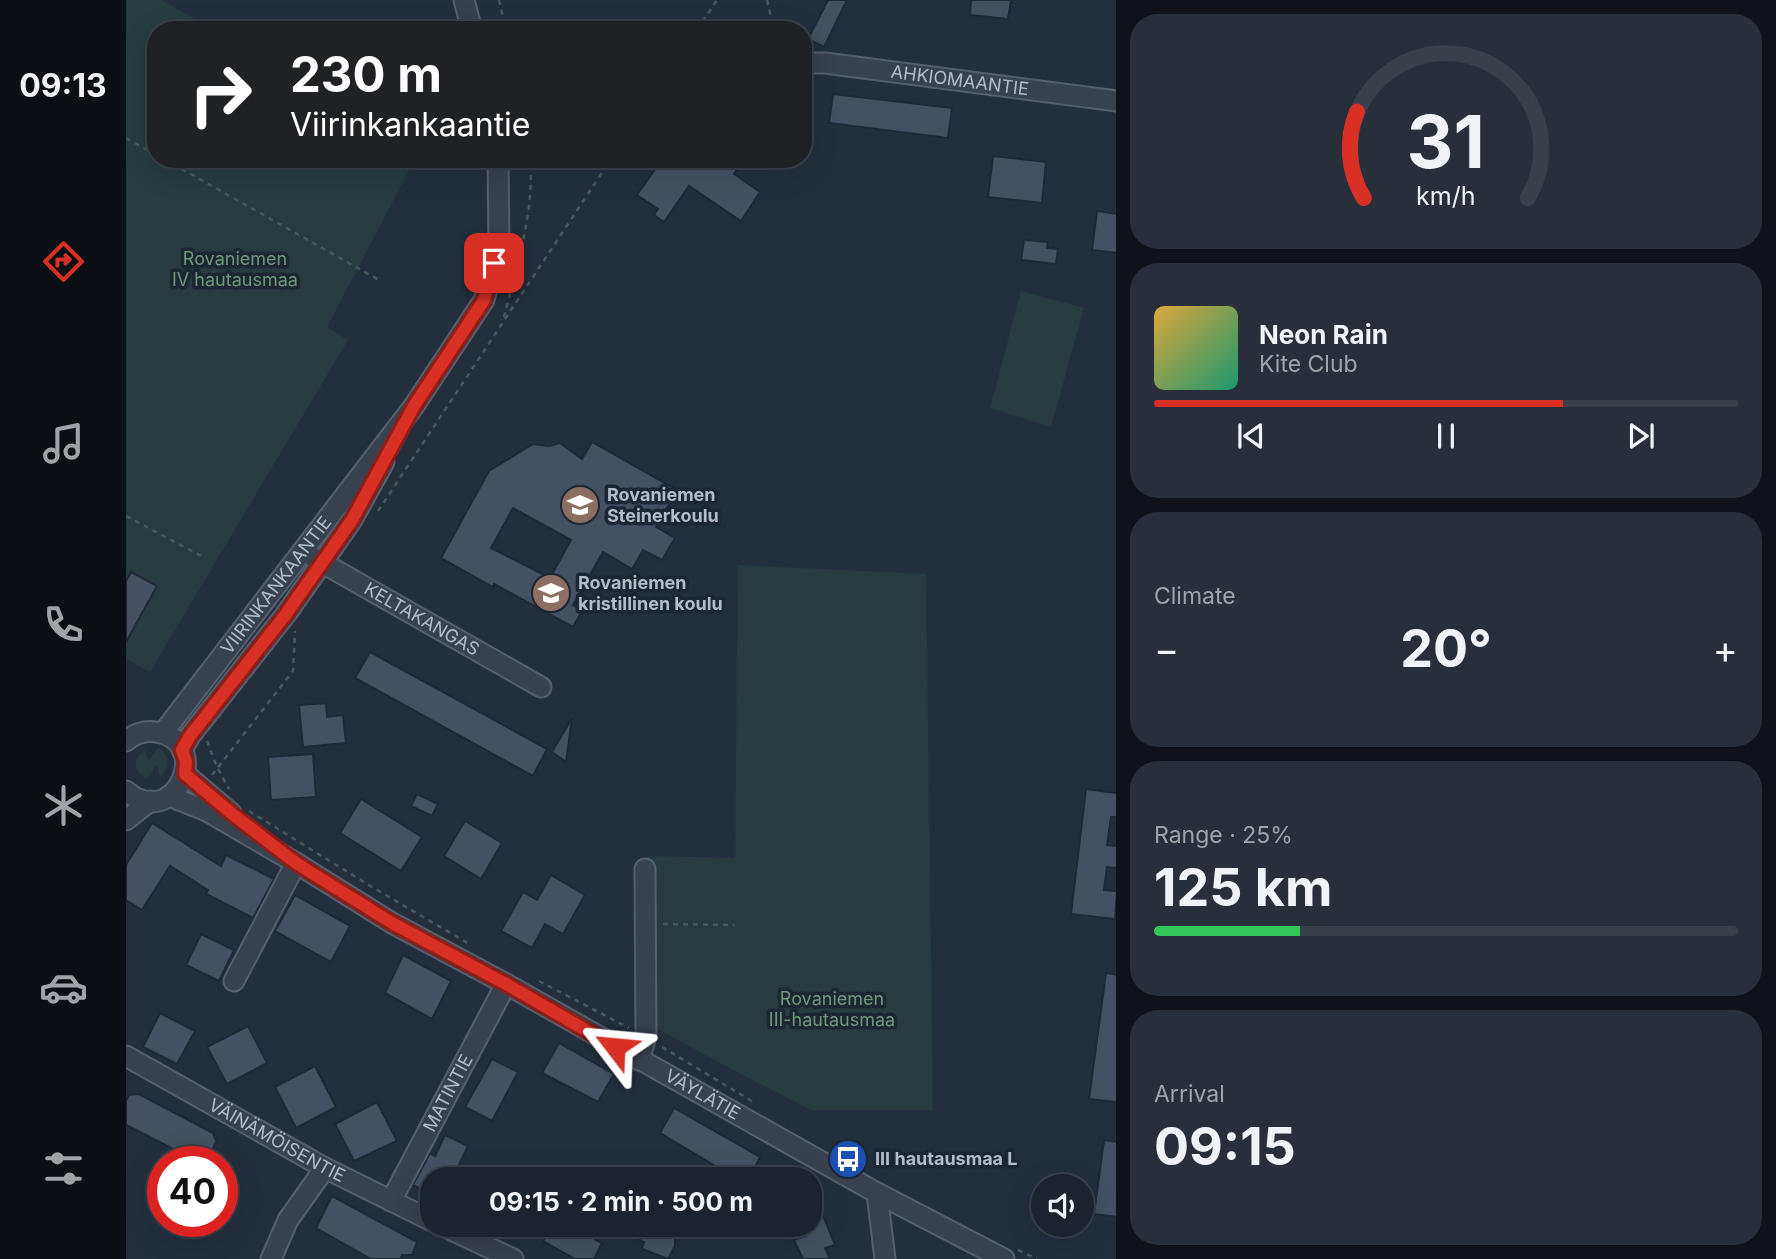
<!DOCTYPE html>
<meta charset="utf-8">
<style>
:root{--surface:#1b232e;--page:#282f3a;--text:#f1f3f6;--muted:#a0a4aa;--line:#39404a;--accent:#d93025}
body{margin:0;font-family:Inter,sans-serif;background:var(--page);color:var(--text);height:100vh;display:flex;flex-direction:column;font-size:26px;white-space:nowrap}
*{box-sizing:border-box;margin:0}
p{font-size:23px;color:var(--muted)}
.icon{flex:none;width:38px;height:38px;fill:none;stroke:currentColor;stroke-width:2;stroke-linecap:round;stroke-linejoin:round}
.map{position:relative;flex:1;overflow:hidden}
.panel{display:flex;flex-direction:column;gap:14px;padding:14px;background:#0f1319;width:660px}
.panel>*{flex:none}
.hud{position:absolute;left:21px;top:21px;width:665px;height:147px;border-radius:28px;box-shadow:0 7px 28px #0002,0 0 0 2px var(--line);background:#202124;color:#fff;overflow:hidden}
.controls{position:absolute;left:905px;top:1174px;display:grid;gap:14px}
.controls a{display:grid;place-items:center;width:63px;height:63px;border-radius:50%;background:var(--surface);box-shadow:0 7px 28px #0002,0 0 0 2px var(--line);font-size:35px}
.speed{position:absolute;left:21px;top:1146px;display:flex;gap:14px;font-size:35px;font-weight:700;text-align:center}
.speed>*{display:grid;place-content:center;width:91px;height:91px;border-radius:50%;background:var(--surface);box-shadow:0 7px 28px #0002,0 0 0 2px var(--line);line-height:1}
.speed .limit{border:10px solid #d22;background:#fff;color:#111}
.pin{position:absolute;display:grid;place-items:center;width:60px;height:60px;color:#fff;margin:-30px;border-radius:14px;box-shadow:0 4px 10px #0006}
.me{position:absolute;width:77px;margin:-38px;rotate:299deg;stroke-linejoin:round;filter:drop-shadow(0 0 5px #0008)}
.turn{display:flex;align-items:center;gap:24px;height:147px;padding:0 28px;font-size:32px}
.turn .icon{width:91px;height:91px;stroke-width:2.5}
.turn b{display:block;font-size:49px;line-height:60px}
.big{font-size:52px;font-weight:700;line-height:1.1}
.panel .tile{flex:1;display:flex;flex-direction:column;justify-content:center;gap:10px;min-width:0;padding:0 24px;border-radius:28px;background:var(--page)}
.panel .dial{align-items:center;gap:0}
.dial svg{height:182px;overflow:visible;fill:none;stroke:var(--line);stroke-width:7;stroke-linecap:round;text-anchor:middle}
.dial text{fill:var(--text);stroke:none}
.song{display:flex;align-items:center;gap:21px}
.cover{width:84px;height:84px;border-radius:10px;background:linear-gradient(135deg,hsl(40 70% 55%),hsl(160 70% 35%))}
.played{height:7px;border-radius:4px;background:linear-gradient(90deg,var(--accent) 70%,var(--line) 70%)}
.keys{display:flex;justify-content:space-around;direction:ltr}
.heat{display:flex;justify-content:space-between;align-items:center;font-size:38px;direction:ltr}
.charge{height:10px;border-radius:5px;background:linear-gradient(90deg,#34c759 25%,var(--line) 0)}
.trip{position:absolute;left:294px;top:1167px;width:402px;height:70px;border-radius:28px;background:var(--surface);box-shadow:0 7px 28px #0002,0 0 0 2px var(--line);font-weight:700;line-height:70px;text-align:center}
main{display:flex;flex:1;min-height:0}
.tab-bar{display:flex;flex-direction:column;width:126px;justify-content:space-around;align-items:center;background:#0b0e12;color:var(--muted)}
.tab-bar .icon{width:49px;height:49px}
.tab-bar .active{color:var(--accent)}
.tab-bar b{font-size:32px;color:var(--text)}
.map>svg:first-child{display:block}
.green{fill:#263c3f}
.building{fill:#455162;stroke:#1f2835;stroke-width:2;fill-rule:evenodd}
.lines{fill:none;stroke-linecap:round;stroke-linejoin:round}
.minor-casing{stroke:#565f6c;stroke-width:23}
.path{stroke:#44595c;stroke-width:2.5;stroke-dasharray:5 5;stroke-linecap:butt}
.minor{stroke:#38414e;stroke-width:19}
.route-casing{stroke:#8d1f18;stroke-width:18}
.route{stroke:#d93025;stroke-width:12}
.labels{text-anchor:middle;stroke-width:7;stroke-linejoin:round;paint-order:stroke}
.street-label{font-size:18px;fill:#b4bcc9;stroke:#1d2633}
.park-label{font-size:18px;fill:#6b9a76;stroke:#1d2633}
.poi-label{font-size:18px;font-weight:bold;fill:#b4bcc9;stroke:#1d2633;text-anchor:start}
</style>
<main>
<nav class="tab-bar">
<b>09:13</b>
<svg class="icon active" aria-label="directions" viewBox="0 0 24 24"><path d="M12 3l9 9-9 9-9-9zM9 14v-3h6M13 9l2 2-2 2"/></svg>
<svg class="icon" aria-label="music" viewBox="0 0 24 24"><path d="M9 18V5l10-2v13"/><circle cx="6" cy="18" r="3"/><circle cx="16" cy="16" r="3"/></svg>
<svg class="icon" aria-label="phone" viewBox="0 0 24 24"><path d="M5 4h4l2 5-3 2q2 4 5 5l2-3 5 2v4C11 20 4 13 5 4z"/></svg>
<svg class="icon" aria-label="climate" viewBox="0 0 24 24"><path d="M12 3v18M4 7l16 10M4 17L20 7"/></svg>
<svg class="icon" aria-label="car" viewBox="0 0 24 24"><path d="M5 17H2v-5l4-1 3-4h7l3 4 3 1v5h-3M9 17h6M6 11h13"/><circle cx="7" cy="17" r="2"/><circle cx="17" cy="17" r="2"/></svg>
<svg class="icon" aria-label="filters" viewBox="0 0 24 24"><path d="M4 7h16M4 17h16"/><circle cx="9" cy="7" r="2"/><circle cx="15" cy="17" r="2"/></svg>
</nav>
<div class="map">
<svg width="991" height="1259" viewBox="0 0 991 1259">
<rect width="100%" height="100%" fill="#242f3e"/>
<!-- green -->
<g class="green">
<polygon points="0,0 35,0 89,30 30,30 30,159 289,159 201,327 222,340 24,672 0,659"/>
<polygon points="895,291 958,308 925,427 864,408"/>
<polygon points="612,565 800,574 807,1110 685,1110 607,1070 521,1023 522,856 609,858"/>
<path d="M32 748C45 755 44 768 34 778L31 764 20 779C7 769 6 760 19 750L22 761Z"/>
</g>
<!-- building -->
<g class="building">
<polygon points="702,0 721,0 698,47 682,39"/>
<polygon points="845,0 885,0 882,19 844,15"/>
<polygon points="707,94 826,108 822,138 703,123"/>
<polygon points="867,156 920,162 916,203 862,197"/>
<polygon points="536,159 605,159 614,165 608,174 634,192 615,221 563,186 538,222 528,215 532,209 511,195"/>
<polygon points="971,211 991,214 991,253 966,250"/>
<polygon points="898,240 922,242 921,248 932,249 930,264 895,260"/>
<path d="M466 442 551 490 530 527 549 538 536 560 517 550 506 569 477 552 447 605 456 611 447 627 368 584 367 587 315 558 363 471 407 444 423 446 434 443 456 459ZM387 508 445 540 424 578 365 548Z"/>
<polygon points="5,572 31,586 0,642 0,581"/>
<polygon points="244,652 421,749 407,776 229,678"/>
<polygon points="200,703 201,717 217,715 220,743 177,747 173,705"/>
<polygon points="446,718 440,762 426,752"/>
<polygon points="187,754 190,797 145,800 142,757"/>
<polygon points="960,789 991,793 991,817 985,817 981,845 991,846 991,868 981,867 978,890 991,891 989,919 945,914"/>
<polygon points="291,794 312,804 306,816 285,806"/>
<polygon points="235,799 296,837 275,871 214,833"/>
<polygon points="339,821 376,843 355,879 318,856"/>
<polygon points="26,823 95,866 100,855 148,879 127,918 80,894 82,890 44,866 16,910 0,900 0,865"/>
<polygon points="425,875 459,895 437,934 419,924 406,948 375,931 397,892 411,900"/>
<polygon points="169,895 224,926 205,962 149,931"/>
<polygon points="75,934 108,950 93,981 60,965"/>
<polygon points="277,955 325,981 306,1019 259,993"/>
<polygon points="980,973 991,975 991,1102 963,1099"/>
<polygon points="34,1013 69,1031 51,1064 17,1047"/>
<polygon points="122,1026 141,1063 101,1084 81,1047"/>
<polygon points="433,1043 488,1074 472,1102 416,1073"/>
<polygon points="366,1059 392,1072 366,1121 339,1107"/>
<polygon points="189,1066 210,1107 170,1128 149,1087"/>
<polygon points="13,1094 87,1133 90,1141 87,1149 82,1152 78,1159 71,1161 0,1125 0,1101 3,1095"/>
<polygon points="251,1102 271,1141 228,1161 209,1124"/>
<polygon points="548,1108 634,1157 623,1180 613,1180 534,1133"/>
<polygon points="319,1135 342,1146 327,1177 323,1175 320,1180 306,1180 306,1195 287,1185 304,1153 309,1156"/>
<polygon points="978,1140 991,1142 991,1217 968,1214"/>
<polygon points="206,1196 291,1242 286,1255 276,1255 275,1259 245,1259 190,1228"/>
<polygon points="694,1208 709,1245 699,1248 704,1259 677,1259 668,1240 680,1236 674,1225 684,1225 684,1212"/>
<polygon points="426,1225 442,1225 476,1243 468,1259 449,1259 417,1241"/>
<polygon points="507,1225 531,1225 549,1234 549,1246 542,1259 516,1249 518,1242 502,1235"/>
</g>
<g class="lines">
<defs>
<g id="minor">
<polyline points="338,0 346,30"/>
<path id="s1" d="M677 63H699L991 101"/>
<path id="s2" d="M188 558 415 687"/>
<path id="s3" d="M37 733 288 406 358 300 373 245 372 159"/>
<path d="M0 741C8 734 19 730 30 732 89 741 49 833 0 791"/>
<polyline points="56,750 64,736 160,614 196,563 226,520 258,462"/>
<polyline points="59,774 105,813"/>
<path id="s4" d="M43 796 81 811 170 863 266 923 380 984 751 1193 878 1259"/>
<polyline points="0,820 24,801"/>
<polyline points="108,981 170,863"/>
<path id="s5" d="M0 1056 199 1168 306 1221"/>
<polyline points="513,1060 520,1037 519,869"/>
<polyline points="751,1193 759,1259"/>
<path id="s6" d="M265 1201 380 984"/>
<polyline points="315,1225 387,1259"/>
<polyline points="145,1259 162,1220 199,1168"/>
</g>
</defs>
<!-- minor casing -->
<use href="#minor" class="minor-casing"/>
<!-- path -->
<g class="path">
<polyline points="373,0 380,30"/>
<polyline points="641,0 648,30"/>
<polyline points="571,30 591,0"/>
<polyline points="0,138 30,155"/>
<polyline points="38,159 253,280"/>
<path d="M378 317C390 268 409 211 404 159"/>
<polyline points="252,511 485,159"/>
<polyline points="0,516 79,558"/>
<polyline points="81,741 91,767 103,789"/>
<polyline points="86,775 167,671 169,631"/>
<polyline points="123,811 241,884 345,945"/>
<polyline points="537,924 608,925"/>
<polyline points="413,981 503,1028"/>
<polyline points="536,1047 629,1103"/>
<polyline points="892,1250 911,1259"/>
</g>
<!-- minor -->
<use href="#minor" class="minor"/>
</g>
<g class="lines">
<defs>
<polyline id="route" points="368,263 358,300 288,406 226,520 160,614 64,736 56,750 60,762 59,774 105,813 170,863 189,875 266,923 380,984 489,1047"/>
</defs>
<!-- route casing -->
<use href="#route" class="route-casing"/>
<!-- route -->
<use href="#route" class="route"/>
</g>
<!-- icons -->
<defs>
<symbol id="school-disc" viewBox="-11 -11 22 22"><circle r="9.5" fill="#8d6e63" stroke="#1d2633"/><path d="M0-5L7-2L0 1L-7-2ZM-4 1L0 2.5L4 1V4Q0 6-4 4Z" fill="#fff"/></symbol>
<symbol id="bus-disc" viewBox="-11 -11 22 22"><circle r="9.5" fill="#1a4fb4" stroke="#1d2633"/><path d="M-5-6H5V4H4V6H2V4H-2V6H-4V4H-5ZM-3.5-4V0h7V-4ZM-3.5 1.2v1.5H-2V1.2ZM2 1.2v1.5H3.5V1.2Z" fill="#fff"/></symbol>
</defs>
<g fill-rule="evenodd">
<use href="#school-disc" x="432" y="483" width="44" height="44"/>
<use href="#school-disc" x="403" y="571" width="44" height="44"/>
<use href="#bus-disc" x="700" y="1137" width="44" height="44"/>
</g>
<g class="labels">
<!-- street labels -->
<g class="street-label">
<text dy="6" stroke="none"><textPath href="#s1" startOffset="158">AHKIOMAANTIE</textPath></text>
<text dy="6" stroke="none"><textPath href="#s3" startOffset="186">VIIRINKANKAANTIE</textPath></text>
<text dy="6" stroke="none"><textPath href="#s2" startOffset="124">KELTAKANGAS</textPath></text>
<text dy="6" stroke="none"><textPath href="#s6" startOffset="122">MATINTIE</textPath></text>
<text dy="6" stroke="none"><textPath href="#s4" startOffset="612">VÄYLÄTIE</textPath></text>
<text dy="6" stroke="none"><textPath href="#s5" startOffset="173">VÄINÄMÖISENTIE</textPath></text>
</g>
<!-- park labels -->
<g class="park-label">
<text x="109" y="265">Rovaniemen<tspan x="109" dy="21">IV hautausmaa</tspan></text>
<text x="706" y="1005">Rovaniemen<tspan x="706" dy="21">III-hautausmaa</tspan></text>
</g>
<!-- poi labels -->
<g class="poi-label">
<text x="481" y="501">Rovaniemen<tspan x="481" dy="21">Steinerkoulu</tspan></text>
<text x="452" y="589">Rovaniemen<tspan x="452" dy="21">kristillinen koulu</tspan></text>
<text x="749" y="1165">III hautausmaa L</text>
</g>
</g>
</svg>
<div class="controls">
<a><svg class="icon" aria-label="sound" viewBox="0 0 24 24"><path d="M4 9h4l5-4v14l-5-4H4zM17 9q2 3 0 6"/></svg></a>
</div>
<div class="speed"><div class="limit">40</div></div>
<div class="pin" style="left:368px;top:263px;background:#d93025"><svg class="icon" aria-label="arrive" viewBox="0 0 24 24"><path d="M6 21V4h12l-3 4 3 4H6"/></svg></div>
<svg class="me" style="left:489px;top:1047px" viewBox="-20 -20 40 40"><path d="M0-17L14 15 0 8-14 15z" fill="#d93025" stroke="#fff" stroke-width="4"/></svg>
<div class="trip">09:15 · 2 min · 500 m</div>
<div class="hud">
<div class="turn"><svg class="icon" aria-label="right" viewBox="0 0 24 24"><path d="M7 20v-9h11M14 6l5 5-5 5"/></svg><div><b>230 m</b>Viirinkankaantie</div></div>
</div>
</div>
<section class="panel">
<div class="tile dial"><svg viewBox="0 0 100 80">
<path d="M14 69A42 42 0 1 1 86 69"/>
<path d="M14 69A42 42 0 0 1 11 31" stroke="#d93025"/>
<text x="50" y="56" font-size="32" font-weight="700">31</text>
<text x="50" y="72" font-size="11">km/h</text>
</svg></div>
<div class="tile">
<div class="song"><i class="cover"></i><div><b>Neon Rain</b><p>Kite Club</p></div></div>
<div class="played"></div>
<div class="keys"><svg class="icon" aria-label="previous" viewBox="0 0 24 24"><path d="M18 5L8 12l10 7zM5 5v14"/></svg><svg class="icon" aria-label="pause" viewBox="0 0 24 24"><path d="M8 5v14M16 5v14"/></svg><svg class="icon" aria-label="next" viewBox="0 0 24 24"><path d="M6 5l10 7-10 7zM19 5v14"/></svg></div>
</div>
<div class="tile"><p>Climate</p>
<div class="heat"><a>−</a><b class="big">20°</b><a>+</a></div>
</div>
<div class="tile"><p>Range · 25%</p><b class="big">125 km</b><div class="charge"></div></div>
<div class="tile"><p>Arrival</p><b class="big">09:15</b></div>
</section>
</main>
